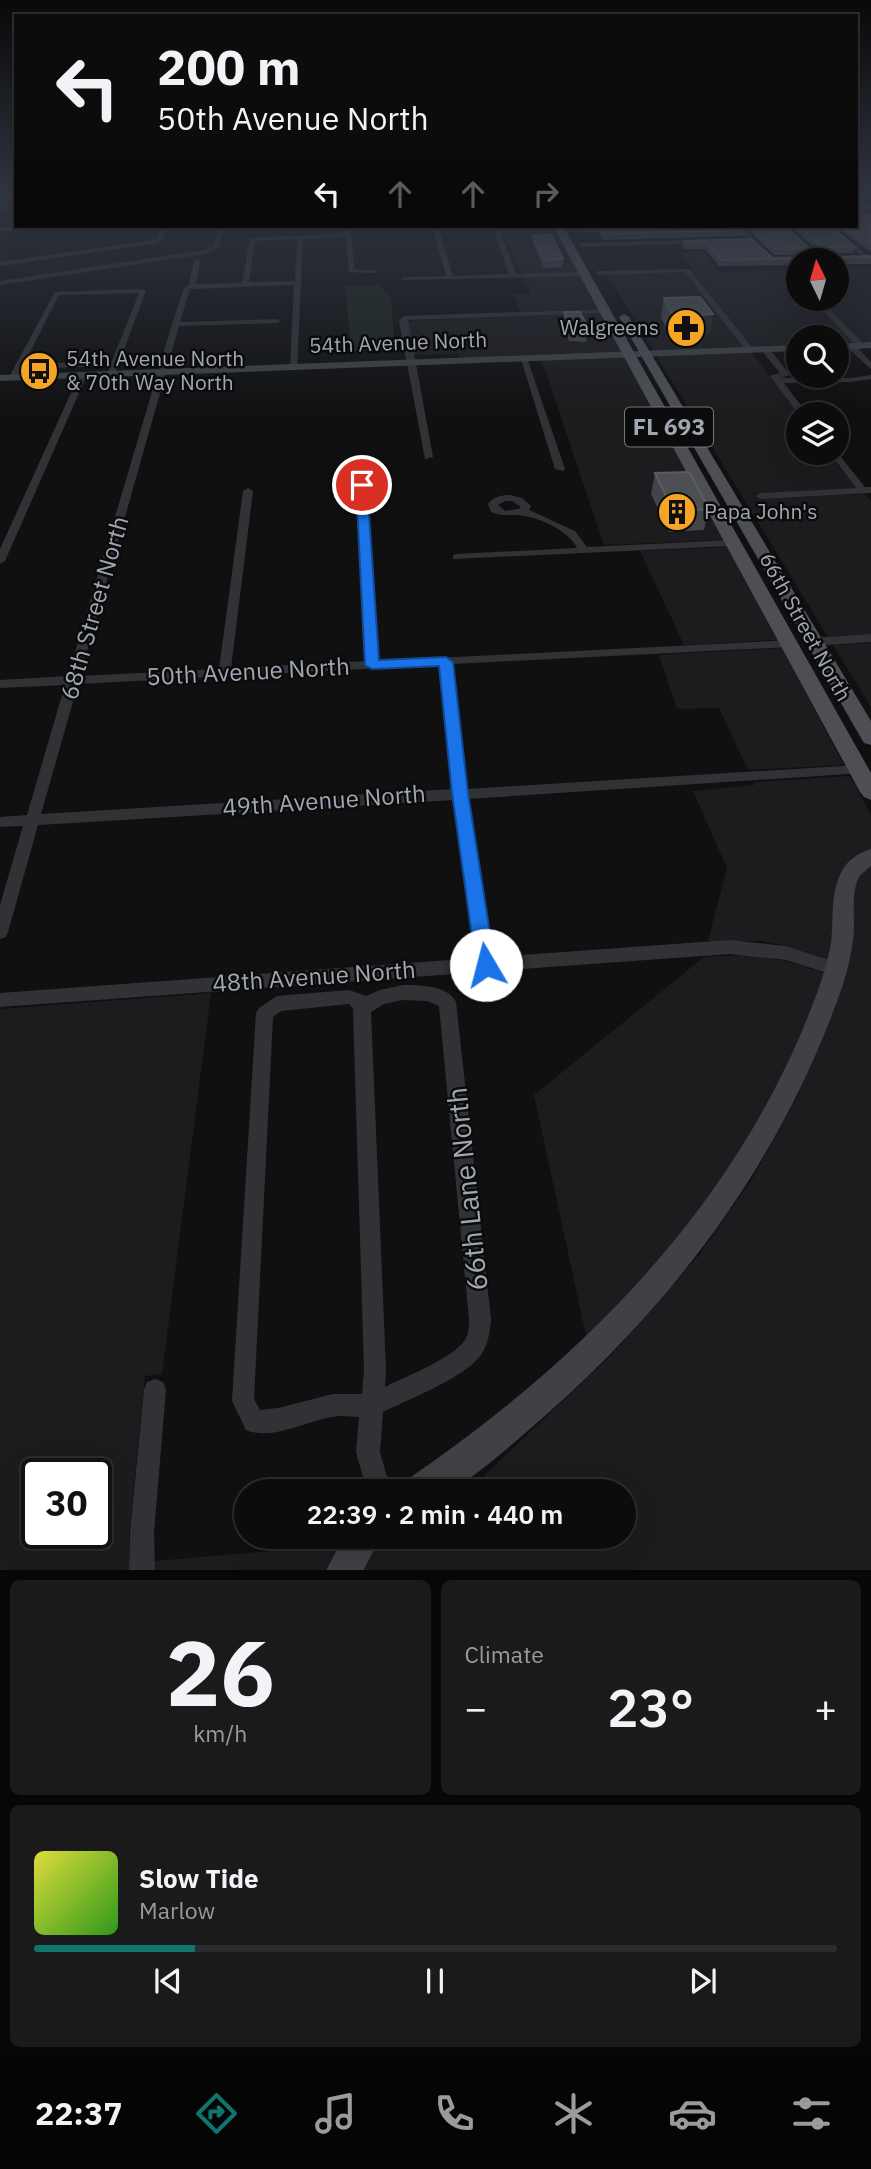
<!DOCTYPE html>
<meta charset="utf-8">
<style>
:root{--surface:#0c0c0d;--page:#1a1a1b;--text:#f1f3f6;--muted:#9a9b9d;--line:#2c2c2e;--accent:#0f766e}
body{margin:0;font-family:"IBM Plex Sans",sans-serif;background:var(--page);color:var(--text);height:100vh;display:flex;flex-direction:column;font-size:26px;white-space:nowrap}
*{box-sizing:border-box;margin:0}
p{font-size:23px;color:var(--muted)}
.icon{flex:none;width:38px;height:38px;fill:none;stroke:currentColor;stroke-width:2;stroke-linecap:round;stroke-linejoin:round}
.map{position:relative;height:1570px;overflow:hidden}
.sheet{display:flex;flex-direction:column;gap:10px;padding:10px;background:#070707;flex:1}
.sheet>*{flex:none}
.banner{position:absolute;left:14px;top:14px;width:844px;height:214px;border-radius:0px;box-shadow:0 7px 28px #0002,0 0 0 2px var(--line);background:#0c0c0d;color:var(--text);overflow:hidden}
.needle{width:46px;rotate:355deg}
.tools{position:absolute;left:786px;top:248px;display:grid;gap:14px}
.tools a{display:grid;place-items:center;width:63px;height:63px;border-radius:50%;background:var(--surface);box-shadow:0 7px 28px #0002,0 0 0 2px var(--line);font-size:35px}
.speed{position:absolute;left:21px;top:1458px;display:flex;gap:14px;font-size:35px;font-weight:700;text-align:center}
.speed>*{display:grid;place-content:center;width:91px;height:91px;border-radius:50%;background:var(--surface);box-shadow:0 7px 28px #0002,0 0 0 2px var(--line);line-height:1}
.speed .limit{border:4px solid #111;border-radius:10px;background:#fff;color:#111}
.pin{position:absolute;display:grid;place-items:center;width:60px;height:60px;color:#fff;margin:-30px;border:4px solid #fff;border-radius:50%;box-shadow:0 2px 7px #0007}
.me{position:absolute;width:77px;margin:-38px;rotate:352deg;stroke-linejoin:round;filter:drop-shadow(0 0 5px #0008)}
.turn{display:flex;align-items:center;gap:24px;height:147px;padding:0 28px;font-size:32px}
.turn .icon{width:91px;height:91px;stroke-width:2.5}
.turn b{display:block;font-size:49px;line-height:60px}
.lanes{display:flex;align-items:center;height:66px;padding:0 28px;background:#0003;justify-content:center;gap:35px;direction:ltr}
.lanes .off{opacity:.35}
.big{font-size:52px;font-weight:600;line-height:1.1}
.sheet .card{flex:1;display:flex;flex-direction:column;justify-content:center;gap:10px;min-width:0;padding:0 24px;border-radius:10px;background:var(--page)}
.sheet .dial{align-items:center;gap:0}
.dial b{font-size:91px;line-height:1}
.song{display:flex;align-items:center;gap:21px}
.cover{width:84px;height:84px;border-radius:10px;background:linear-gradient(135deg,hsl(60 70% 55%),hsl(110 70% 35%))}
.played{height:7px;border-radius:4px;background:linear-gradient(90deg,var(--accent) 20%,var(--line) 20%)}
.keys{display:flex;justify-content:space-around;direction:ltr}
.heat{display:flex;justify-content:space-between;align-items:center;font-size:38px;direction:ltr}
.sheet .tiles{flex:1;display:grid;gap:10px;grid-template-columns:1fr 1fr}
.card:last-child{grid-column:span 2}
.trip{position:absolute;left:234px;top:1479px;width:402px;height:70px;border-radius:35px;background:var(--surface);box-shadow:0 7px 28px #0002,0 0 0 2px var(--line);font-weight:600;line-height:70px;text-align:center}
.tab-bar{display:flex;height:112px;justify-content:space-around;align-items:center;background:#050505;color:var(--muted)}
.tab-bar .icon{width:49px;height:49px}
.tab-bar .current{color:var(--accent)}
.tab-bar b{font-size:32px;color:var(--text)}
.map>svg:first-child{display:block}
.built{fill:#1c1c1e;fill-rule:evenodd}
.green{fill:#1c241d}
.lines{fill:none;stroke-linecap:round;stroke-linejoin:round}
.canal{fill:#283137;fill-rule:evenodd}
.street{fill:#313236;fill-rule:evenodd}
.secondary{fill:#3f4146;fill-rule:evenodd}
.primary{fill:#4d4f55;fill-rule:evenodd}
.wall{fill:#434449}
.shaded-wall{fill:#2a2b2e}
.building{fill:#4d4f54;stroke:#5a5d63;stroke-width:2}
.route{fill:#1a73e8;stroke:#114b97;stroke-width:2}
.labels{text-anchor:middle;stroke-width:5;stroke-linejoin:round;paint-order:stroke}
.far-poi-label{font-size:21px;fill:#a0a7b2;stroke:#0b0b0c;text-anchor:start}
.far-street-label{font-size:21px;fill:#a0a7b2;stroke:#0b0b0c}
.shield{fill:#0b0b0c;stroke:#737880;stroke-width:2}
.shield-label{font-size:23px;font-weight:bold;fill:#a0a7b2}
.street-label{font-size:24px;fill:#a0a7b2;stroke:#0b0b0c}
.near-street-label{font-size:28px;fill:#a0a7b2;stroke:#0b0b0c}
</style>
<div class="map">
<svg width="871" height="1571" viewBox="0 0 871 1571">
<rect width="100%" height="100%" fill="#101011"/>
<!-- built -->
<g class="built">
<polygon points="499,226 554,226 579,273 523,275"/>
<polygon points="704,252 717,272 798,269 798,279 791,272 785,273 798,286 798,299 811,299 856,344 837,345 836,338 798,338 798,346 753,348 690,269 693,268 681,253"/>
<polygon points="871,267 871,344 864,344 818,299 836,299 837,268"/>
<polygon points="685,272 745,348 654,352 607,274"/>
<polygon points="581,276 599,309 521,312 513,294 531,293 524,277"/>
<polygon points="601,313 623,353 459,358 458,354 412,355 407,321"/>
<polygon points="751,352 800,415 798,453 829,453 856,488 753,494 757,499 865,494 871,501 871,634 828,637 656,355"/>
<polygon points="625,356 725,540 604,545 542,361 528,360"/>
<polygon points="728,547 777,640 684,645 640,551"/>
<polygon points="871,643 871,707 833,645"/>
<polygon points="782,648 844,765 748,770 719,708 677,709 659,655"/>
<polygon points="850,776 871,815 871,850 849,861 839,879 834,936 828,959 787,946 761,941 708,941 727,868 693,791 754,785 754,782"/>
<polygon points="871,866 871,1570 360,1571 370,1552 381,1542 421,1536 625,1536 625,1491 468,1491 611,1355 698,1256 752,1179 796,1099 825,1032 851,943 855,885 862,872"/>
<polygon points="746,955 786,961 824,973 807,1021 778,1086 734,1164 682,1237 587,1340 534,1095 704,957"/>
<path d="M211 993 162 1374 145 1376 129 1534V1570H0V1009ZM37 1474H96V1533H37Z"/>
<polygon points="342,1545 330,1570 155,1571 155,1561"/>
</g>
<!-- green -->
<polygon class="green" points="380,285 391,299 395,346 393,350 351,351 345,286"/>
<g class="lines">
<!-- canal -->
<polygon class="canal" points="248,226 281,226 224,231 218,248 205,254 0,285 0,281 203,250 213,246 219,228"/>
<!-- street -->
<g class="street">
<rect x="0" y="206" width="16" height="4"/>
<polygon points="55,226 119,226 0,231 0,227"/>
<polygon points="162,226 168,226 163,239 153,244 0,266 0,262 152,240 157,238"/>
<path d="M346 226 351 227 354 269 378 271 375 273 349 272 346 237 303 239 297 369 290 367 294 285 190 289 180 322 277 319 281 321 277 323 179 326 80 676 219 669 243 491 248 488 253 491 231 668 366 661 357 485 362 482 367 485 378 661 794 640 796 643 790 647 452 664 467 789 859 765 864 767 866 770 864 773 468 799 493 957 730 940 786 946 842 964 844 969 842 974 836 976 786 960 730 954 0 1007V993L477 958 454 800 38 825 8 932 6 937 0 939V905L23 826 0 827V817L27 815 65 685 0 688V680L68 676 172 324 184 288 189 285 194 261 197 259 200 261 196 284 242 283 250 238 345 233ZM297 239 295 281 249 282 255 241ZM440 665 453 789 41 814 78 684Z"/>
<polygon points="432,226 438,226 453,276 509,274 492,226 498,226 516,274 586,272 589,274 586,276 402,280 404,277 446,276"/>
<polygon points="735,226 741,226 766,252 766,254 762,254"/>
<polygon points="781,226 787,226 821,257 821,259 817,259"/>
<polygon points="826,226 832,226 868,256 868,258 864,258"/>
<polygon points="618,228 620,231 574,233 571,231"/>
<polygon points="703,240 701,243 582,247 579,245 582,243"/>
<polygon points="689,269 753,348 753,352 747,352 685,272 598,275 595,273 598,271"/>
<polygon points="787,273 791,273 798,279 798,285 787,275"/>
<path d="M143 289 146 291 114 376 107 374 110 366 21 369 16 379 9 377 55 292ZM139 293 112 361 24 364 59 295Z"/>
<polygon points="812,299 819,299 864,344 864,348 858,348"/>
<polygon points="609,309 606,313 408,320 433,457 425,459 399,321 403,316"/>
<polygon points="848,344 854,344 871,362 871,369 848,348"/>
<polygon points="762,347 768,347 790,375 780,378 851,378 871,375 871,379 851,382 784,383 808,415 799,415 770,376 780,373 762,351"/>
<polygon points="520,356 527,358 565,469 563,471 555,469"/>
<polygon points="80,373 87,375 5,561 0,564 0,549"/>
<polygon points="836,451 865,487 871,487 871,493 760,499 755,496 760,493 856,488 830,453 836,453"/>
<path d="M510 495 522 498 531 506 529 510 575 531 587 547 732 540 737 543 732 546 453 559V555L457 554 577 548C569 531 542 519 525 516 512 513 504 518 491 512L488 504C493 497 501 495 510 495ZM505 501H512L521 507 519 509 505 511 498 505Z"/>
<polygon points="871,634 871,642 813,646 807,642 813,638"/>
<path d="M403 985C419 985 448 985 456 1002L491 1319C490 1332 488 1346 480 1356 464 1378 409 1399 383 1412L380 1452 391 1491H367L356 1452 359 1417C351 1417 341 1415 332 1417 305 1421 273 1441 246 1430L232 1401 256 1013 259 1008 277 996 349 990 366 996 380 990ZM403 1000 427 1001 439 1006 469 1319C469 1324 469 1331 467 1336 460 1356 404 1377 385 1387L386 1370 371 1012 384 1004ZM349 1004 353 1009 364 1370 362 1394H333L278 1408 260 1410 254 1399 273 1017 281 1011Z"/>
<polygon points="155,1379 163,1382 166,1390 154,1532 155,1571 129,1571 130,1532 144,1390 147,1382"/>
</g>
<!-- secondary -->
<g class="secondary">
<polygon points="871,342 871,348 836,350 836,344"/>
<polygon points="798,345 798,351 0,381 0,375"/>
<path d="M871 849V866C867 869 862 873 859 877 850 895 856 921 853 940 850 965 842 989 833 1012 769 1181 660 1319 523 1435 509 1447 461 1489 446 1491 433 1493 417 1491 403 1491L408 1479C573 1366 718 1224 799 1038 812 1007 825 976 831 943 834 920 830 896 840 875 846 861 856 854 871 849Z"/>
<polygon points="344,1536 381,1536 363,1571 326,1571"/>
</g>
<!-- primary -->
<g class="primary">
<polygon points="553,226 563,226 871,773 871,800 864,797 860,792"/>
<polygon points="624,314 629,317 871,721 871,745 864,743 861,738 619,317"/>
</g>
</g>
<!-- wall -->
<g class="wall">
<polygon points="871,204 871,210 857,211 858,214 871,214 871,252 835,226 856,226 856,205"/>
<polygon points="594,226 660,226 595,228"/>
<polygon points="740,226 784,226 809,248 808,255 774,255 747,229 742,236 603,240 600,235 600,229"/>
<polygon points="790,226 831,226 855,247 853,253 822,254"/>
<polygon points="533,236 563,259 562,267 544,268 533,244"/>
<polygon points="751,239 773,258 871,256 871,264 836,264 836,261 798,261 798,265 719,266 705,249 685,249 683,247 684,241"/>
<polygon points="700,297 710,333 699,334 669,334 661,317 664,298"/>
<polygon points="564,312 588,327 586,342 569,341 563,326"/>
<polygon points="655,473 709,509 704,530 669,532 651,494"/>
</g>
<!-- shaded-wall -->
<g class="shaded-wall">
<polygon points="747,226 748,226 747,229 742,236 743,230"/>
<polygon points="713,314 710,333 699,334 702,315"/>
</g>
<!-- building -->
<g class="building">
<polygon points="856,206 858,214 871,214 871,244 845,226 856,226"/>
<polygon points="740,226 747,226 743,230 603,234 600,229"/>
<polygon points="751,226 784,226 809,248 775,249"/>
<polygon points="798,226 831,226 855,247 824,248"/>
<polygon points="551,235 563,259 544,260 533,236"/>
<polygon points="751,239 773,258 871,256 871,257 721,260 706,243 686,243 684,241"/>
<polygon points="700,297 713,314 702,315 672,315 664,298"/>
<polygon points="564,312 580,312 588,327 571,326"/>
<polygon points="689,472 709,509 673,511 655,473"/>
</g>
<!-- sky -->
<linearGradient id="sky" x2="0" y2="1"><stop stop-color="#090909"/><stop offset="0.47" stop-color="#313743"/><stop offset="1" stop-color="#313743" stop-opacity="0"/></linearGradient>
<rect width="871" height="415" fill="url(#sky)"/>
<!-- route -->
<polygon class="route" points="362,482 367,485 379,660 446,657 453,662 468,793 495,965 492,970 486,973 479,970 476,965 452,793 439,666 372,669 365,665 356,485"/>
<!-- icons -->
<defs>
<symbol id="pharmacy-disc" viewBox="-11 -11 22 22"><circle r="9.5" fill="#f6a423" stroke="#0b0b0c"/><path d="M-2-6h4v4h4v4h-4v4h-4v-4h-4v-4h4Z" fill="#111"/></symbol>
<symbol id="bus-disc" viewBox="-11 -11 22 22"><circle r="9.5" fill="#f6a423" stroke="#0b0b0c"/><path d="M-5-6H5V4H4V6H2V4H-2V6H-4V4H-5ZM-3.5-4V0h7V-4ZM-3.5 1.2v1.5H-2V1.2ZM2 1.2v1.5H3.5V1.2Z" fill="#111"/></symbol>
<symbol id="building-disc" viewBox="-11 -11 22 22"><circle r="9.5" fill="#f6a423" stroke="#0b0b0c"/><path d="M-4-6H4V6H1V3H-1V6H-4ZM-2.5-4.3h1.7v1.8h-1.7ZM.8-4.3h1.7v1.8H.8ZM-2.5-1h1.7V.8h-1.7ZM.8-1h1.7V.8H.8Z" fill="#111"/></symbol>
</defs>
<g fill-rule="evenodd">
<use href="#pharmacy-disc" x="664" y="306" width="44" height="44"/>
<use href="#bus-disc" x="17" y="349" width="44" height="44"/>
<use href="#building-disc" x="655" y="490" width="44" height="44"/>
</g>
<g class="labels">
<!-- far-poi labels -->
<g class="far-poi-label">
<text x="659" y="335" text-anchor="end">Walgreens</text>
<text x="66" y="366">54th Avenue North<tspan x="66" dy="24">&amp; 70th Way North</tspan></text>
<text x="704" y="519">Papa John's</text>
</g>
<!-- far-street labels -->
<g class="far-street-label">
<text transform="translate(398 343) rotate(-2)" y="7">54th Avenue North</text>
<text transform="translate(805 627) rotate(61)" y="7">66th Street North</text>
</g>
<!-- shield labels -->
<rect class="shield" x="625" y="407.5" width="88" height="39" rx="5"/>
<g class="shield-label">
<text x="669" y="435">FL 693</text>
</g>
<!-- street labels -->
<g class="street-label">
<text transform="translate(95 608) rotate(-74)" y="8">68th Street North</text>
<text transform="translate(248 672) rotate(-3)" y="8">50th Avenue North</text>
<text transform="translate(324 801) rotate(-4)" y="8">49th Avenue North</text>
<text transform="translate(314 977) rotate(-4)" y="8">48th Avenue North</text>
</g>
<!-- near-street labels -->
<g class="near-street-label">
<text transform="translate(467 1189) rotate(-96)" y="10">66th Lane North</text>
</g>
</g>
</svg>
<div class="tools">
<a><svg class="needle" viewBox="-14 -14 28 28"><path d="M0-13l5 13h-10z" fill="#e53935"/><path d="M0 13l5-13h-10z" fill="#9a9b9d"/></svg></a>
<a><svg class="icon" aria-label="search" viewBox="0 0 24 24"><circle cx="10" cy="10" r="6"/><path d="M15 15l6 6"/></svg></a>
<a><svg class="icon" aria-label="layers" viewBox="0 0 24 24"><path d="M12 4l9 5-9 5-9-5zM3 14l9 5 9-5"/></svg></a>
</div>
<div class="speed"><div class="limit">30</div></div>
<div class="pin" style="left:362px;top:485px;background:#d93025"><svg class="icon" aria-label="arrive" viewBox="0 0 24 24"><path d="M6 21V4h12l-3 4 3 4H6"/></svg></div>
<svg class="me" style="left:486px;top:965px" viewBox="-20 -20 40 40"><circle r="19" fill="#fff"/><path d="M0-13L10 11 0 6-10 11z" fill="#1a73e8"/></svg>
<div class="trip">22:39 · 2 min · 440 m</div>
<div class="banner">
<div class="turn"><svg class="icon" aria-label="left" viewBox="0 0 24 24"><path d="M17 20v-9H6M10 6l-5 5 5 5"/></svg><div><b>200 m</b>50th Avenue North</div></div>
<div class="lanes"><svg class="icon" aria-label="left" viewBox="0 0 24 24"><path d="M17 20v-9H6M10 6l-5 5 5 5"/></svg><svg class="icon off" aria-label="ahead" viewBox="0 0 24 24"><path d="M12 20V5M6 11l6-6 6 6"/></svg><svg class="icon off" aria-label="ahead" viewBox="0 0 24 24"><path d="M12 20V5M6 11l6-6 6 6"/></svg><svg class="icon off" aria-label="right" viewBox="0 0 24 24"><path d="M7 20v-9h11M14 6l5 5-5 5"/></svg></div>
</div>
</div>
<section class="sheet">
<div class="tiles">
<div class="card dial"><b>26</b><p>km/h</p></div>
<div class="card"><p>Climate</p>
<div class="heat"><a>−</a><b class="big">23°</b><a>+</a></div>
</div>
<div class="card">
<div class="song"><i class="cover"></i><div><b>Slow Tide</b><p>Marlow</p></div></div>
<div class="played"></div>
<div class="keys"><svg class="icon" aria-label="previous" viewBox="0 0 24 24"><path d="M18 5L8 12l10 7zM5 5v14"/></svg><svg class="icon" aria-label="pause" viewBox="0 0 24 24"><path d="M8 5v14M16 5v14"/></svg><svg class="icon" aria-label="next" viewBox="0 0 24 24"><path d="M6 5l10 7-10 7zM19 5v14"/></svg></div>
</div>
</div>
</section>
<nav class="tab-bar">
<b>22:37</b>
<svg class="icon current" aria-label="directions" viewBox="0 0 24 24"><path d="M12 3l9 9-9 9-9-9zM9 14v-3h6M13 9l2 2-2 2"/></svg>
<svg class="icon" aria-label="music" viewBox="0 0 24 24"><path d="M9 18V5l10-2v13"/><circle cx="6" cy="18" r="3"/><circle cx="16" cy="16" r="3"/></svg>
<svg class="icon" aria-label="phone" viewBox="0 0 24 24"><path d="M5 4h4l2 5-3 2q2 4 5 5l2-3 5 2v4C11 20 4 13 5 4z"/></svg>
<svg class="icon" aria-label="climate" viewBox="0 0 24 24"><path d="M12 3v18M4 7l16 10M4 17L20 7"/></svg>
<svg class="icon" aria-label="car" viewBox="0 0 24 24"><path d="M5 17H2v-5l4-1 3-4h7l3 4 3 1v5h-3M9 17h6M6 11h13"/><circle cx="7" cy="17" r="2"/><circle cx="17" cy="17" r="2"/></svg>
<svg class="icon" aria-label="filters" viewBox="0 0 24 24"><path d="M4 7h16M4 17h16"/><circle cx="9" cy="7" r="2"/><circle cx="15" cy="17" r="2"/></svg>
</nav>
